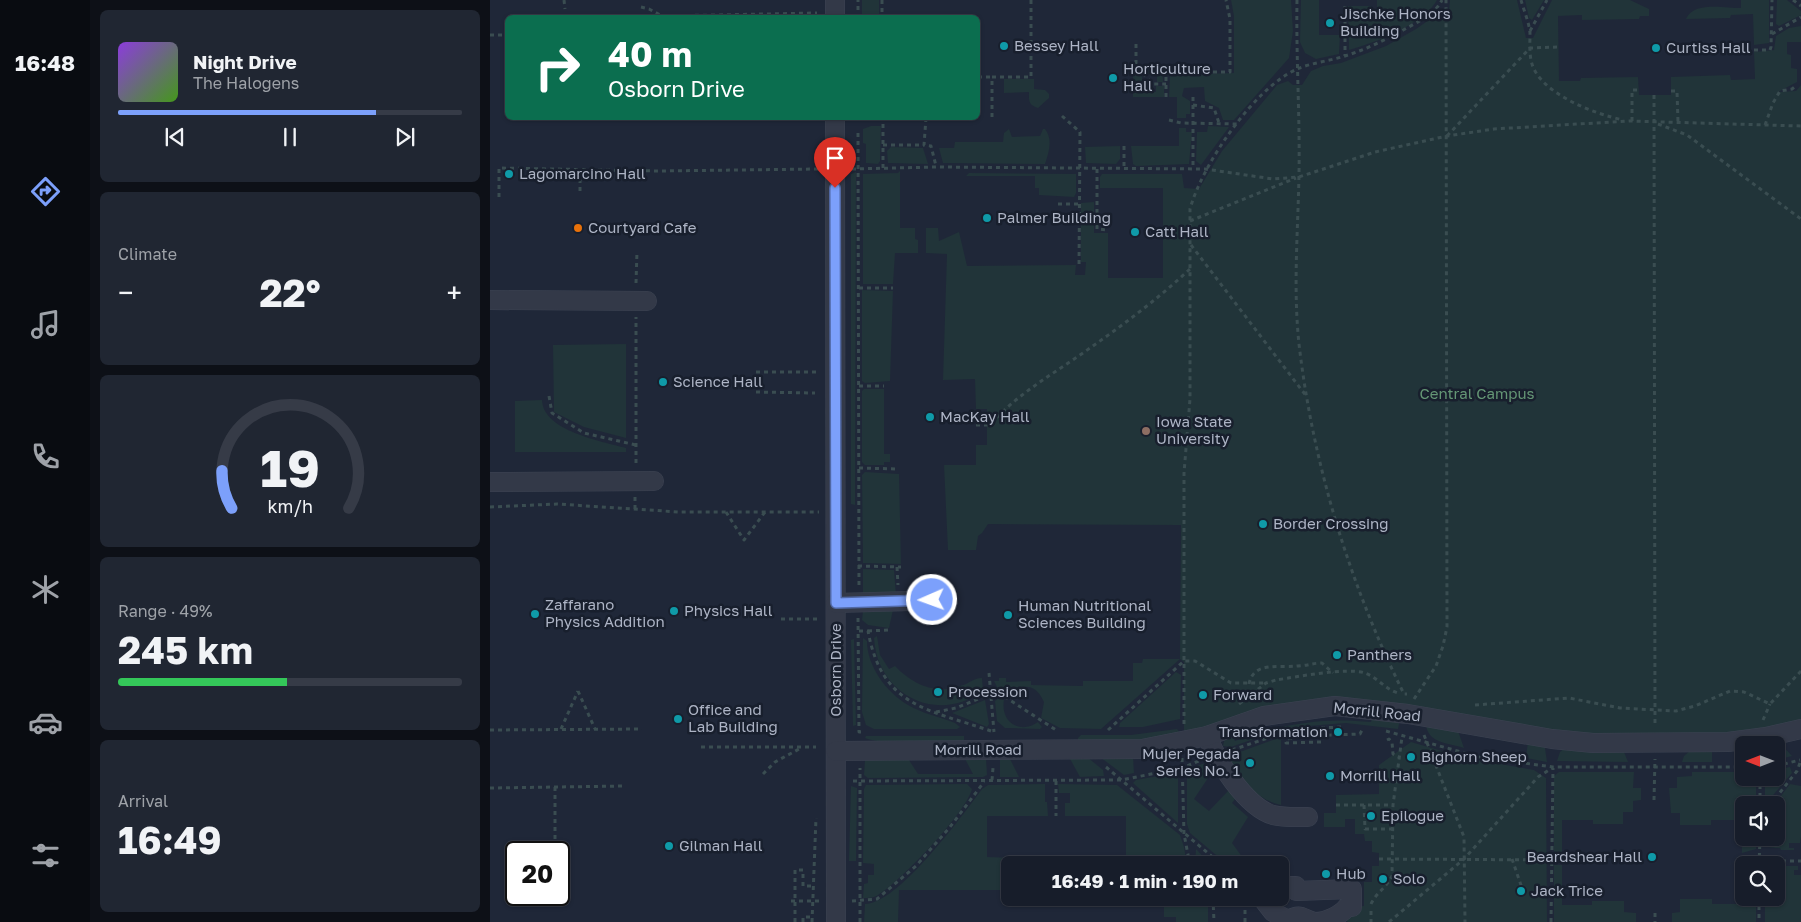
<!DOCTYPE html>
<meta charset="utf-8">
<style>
:root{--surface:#171d2a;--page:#202632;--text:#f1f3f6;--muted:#9ea2a8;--line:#363b47;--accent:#7ca0fb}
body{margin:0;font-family:"Golos Text",sans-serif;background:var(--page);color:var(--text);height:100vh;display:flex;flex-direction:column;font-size:19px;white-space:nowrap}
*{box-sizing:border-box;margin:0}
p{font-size:16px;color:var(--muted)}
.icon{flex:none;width:28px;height:28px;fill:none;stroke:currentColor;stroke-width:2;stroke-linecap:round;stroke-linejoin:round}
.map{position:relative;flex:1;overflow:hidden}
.panel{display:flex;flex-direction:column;gap:10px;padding:10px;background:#0d1017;width:400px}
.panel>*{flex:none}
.banner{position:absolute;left:15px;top:15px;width:475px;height:105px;border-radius:8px;box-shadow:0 1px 4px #0004,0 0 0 1px var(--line);background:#0b6e4f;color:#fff;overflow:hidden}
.needle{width:32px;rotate:270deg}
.controls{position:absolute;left:1245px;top:736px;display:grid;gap:10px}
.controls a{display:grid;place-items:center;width:50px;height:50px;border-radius:8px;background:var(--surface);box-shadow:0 1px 4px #0004,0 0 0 1px var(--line);font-size:25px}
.speed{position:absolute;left:15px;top:841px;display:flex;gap:10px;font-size:25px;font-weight:700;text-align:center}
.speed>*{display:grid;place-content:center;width:65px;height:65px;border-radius:50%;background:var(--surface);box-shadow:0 1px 4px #0004,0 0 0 1px var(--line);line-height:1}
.speed .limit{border:2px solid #111;border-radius:8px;background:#fff;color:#111}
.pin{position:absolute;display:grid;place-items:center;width:42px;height:42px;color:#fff;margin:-51px -21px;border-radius:50% 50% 50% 0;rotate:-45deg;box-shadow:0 0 5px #0007}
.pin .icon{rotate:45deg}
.me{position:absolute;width:55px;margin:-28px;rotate:268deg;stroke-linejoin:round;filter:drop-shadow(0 0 4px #0008)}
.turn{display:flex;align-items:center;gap:18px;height:105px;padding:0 20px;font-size:22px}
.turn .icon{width:65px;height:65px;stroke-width:2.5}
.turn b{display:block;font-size:35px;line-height:42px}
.big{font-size:38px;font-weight:700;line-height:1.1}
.panel .widget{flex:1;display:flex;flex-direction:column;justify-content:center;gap:8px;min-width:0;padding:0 18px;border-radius:8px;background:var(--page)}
.panel .dial{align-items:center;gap:0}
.dial svg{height:130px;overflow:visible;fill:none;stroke:var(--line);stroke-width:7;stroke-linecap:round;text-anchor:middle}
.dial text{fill:var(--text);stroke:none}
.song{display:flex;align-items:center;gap:15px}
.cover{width:60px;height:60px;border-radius:8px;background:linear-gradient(135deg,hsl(270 70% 55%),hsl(100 70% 35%))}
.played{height:5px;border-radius:2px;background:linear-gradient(90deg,var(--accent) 75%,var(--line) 75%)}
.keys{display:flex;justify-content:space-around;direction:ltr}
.heat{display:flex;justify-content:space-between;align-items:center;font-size:28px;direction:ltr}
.charge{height:8px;border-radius:4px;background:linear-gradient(90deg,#34c759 49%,var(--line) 0)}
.trip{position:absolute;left:511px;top:856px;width:288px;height:50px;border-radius:8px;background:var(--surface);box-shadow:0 1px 4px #0004,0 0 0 1px var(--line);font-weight:700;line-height:50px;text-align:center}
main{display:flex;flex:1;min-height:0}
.tab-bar{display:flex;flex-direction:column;width:90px;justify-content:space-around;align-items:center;background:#090c11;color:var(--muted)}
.tab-bar .icon{width:35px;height:35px}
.tab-bar .on{color:var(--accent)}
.tab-bar b{font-size:22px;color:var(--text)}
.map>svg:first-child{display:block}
.green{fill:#213439}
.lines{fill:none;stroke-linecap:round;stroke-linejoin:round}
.minor-casing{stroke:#3c4352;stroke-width:20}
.path{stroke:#3a4d51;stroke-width:3;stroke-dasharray:4 4;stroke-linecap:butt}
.minor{stroke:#333948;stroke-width:19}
.route-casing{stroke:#5168a3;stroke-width:12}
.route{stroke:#7ca0fb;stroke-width:9}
.culture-dot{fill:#0f9aa8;stroke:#181f2d;stroke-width:2}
.food-dot{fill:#e8710a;stroke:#181f2d;stroke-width:2}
.education-dot{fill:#8d6e63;stroke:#181f2d;stroke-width:2}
.labels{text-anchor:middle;stroke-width:5;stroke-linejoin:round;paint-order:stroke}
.poi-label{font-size:15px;fill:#adb4c5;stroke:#181f2d;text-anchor:start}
.park-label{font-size:15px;fill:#649675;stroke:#181f2d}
.street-label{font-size:15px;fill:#adb4c5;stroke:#181f2d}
</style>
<main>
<nav class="tab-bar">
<b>16:48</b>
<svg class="icon on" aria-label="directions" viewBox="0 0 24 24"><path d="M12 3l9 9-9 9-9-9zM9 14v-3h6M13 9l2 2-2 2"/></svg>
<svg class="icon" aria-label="music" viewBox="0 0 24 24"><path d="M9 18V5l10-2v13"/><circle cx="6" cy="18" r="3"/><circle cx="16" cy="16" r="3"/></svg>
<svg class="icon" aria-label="phone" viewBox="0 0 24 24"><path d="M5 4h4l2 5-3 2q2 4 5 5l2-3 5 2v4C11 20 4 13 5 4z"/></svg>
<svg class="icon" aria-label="climate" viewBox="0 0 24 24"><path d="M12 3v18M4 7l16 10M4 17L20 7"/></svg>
<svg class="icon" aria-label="car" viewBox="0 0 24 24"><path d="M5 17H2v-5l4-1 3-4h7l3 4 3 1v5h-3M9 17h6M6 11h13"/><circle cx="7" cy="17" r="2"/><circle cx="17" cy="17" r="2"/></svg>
<svg class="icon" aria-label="filters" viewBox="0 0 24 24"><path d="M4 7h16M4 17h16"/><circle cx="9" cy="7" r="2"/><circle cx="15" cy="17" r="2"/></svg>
</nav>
<section class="panel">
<div class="widget">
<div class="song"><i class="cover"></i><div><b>Night Drive</b><p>The Halogens</p></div></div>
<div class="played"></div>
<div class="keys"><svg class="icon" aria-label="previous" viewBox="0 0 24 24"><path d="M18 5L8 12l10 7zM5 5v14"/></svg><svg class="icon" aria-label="pause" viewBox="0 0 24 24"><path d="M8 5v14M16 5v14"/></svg><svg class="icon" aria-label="next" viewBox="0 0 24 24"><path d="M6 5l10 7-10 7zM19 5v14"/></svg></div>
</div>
<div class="widget"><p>Climate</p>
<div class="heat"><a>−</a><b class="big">22°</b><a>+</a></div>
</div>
<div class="widget dial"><svg viewBox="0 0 100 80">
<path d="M14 69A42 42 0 1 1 86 69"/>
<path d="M14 69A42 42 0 0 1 8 46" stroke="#7ca0fb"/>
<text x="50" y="56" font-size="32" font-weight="700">19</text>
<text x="50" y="72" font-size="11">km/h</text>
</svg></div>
<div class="widget"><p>Range · 49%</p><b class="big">245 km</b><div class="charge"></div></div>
<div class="widget"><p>Arrival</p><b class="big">16:49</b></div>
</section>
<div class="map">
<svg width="1311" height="922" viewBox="0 0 1311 922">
<rect width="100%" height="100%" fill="#1f2738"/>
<!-- green -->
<g class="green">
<rect x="372" y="0" width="17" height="17"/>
<polygon points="741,0 801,0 803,31 799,58 744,120 733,120 729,108 715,101 714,87 694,88 692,96 700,101 700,114 696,114 696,118 687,118 687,97 679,97 680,75 744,73 744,16"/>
<polygon points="811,0 829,0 829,35 850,35 849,54 826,59 815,53 810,42"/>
<path d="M887 0H947C934 24 885 43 859 50L858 6H881V11H887Z"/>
<path d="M960 0H1027L1036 38H1043L1062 0H1140L1159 9V16H1150L1149 19 1092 20V15L1068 16 1069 81H1090L1091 78 1148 77 1149 95H1181V77L1240 75 1241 80 1265 79 1264 52 1284 50 1286 36 1299 28 1311 26V42H1297V54L1301 55V68L1307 69V82L1288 92 1306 91 1311 85V729L1152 743 845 706 694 732V662L690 659 611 729 570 728 551 718 554 702C542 676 529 691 509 691L504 681H509V678H516V682L541 681V685L593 686V681H643V663H652L653 659H690L691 525 498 524 492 533 488 536 486 550H458L454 465H486V445H497V409H486L485 379 453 380 457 254 436 253V228H448L449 241 469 232 477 266 586 265 585 275H595L596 262H591V203L604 202V233H618V278H673V188H610V177L612 174H692L694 188 709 189 732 151 787 85 798 81 803 85H812L821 71 833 66 851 63 896 46 926 29 946 15H953L959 11Z"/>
<polygon points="1035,0 1054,0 1042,20 1039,18"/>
<path d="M1251 0H1279V43L1264 45 1263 14 1241 15 1240 18 1196 19C1203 1 1235 8 1251 8Z"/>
<polygon points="1287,0 1297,0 1311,11 1311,15 1289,26 1286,24"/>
<polygon points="650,65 672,65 673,82 667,82 667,76 661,76"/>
<polygon points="643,66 652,77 652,92 666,92 666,86 674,86 674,97 643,97"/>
<path d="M514 79H544V89L555 90 559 94V98L548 108C538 105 539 101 539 92L514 93Z"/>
<polygon points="381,126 391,126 390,161 388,164 376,163 376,144 373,143 373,129"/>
<polygon points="718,126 739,127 711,165 706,161 707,132 717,132"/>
<polygon points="689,128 696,128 696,132 702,132 699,164 646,166 643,164 641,146 689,146"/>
<path d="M519 129 522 137 550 136 553 129H555C563 139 559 152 555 164L453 163 449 148H464L465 142H513L514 133Z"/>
<polygon points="630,146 630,159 626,164 596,163 595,147"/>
<polygon points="401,147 433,148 438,164 398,163 397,151"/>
<polygon points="410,171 410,228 425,228 425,239 428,240 428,253 405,253 403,284 373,284 373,174 408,173"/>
<polygon points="366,172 365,505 361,504 361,174"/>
<polygon points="479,173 586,174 586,193 584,197 549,195 549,188 545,188 545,176 476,176"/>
<polygon points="372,290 403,291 400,381 375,383 372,381"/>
<polygon points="136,344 136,438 94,427 64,412 63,345"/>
<polygon points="374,389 394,389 394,454 400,454 400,462 394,462 394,465 375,465 372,462 372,391"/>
<path d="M52 400C53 431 111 441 136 448V452H25V401Z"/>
<polygon points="375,472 409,474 411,564 373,563 372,475"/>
<polygon points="373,569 404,570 406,595 373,595"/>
<polygon points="403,610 399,628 378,625 372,620 373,611"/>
<path d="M387 636 390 655 399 669 405 666C422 684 445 695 470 686 479 684 483 678 492 678L493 691C446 725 387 694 384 638Z"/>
<path d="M373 638 377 641C377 666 396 692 418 705 431 713 450 717 465 723L470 727 467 729H384L376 725 372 712Z"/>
<polygon points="364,639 366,725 363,726 361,640"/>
<polygon points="686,672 691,675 690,719 653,727 629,727 630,723"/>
<path d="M509 698 514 700C510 722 530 735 548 722L552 727 550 729 515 728 507 721 505 701Z"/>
<polygon points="495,700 499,724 497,727 462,713"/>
<path d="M883 714 910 719 908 729 856 723 818 726 784 732 741 747 733 746 735 737 742 734 745 741C791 724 833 717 881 722Z"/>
<path d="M936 724 967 728 974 748C958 743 937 743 936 724Z"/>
<polygon points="687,729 690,733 653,740 588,740 588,738 591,735 641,735"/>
<path d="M376 736H474V741C451 741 394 746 375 738Z"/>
<path d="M791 737V805C766 800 750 778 736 757Z"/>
<polygon points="1038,741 1055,748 1057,762 1036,758"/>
<polygon points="921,742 976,758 1044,770 1056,778 1057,922 858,922 850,916 857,907 874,906 874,882 882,882 882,866 889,866 889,853 882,852 882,841 875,841 874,834 865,834 865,819 855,819 855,827 834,827 834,813 846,813 846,795 889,794 889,765"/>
<polygon points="1289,742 1302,756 1286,760 1286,745 1276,745"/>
<polygon points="1076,747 1129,750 1134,752 1138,762 1067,761 1070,752"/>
<polygon points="1202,749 1222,749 1222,762 1192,762 1194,756"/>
<polygon points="643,756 644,773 634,775 610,757"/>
<polygon points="417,757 428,774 483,774 474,757 496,757 497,775 493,777 378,778 374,775 375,760"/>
<polygon points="510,757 519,757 529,777 510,777"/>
<polygon points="579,757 597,757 613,770 614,776 590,777"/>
<polygon points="719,763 720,775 704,799 719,811 739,790 748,795 742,803 758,817 742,843 758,865 738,865 700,833 697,824 697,770 712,764"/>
<polygon points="1300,767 1302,773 1278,801 1275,801 1275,778 1286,778 1286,770"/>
<polygon points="1069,772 1144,772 1143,788 1151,788 1151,800 1143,801 1143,812 1133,812 1133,824 1103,824 1103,820 1072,820 1072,853 1064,853 1064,776"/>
<polygon points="1202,772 1254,772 1254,778 1266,778 1266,805 1254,805 1254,838 1266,838 1266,849 1252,853 1252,820 1221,820 1221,825 1190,825 1190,813 1181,813 1179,788 1187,788 1187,777 1202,776"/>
<polygon points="685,773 688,777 688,823 643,783 646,780"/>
<path d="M477 784 482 789C476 813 410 882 388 895 384 898 378 898 373 898L374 884 378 883V875H384V864L373 863 374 789 376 785Z"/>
<path d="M555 784V802H557L558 816H497V857L525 858V865H520V890H409L408 922H374L375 904C408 904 472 816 492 789L498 785Z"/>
<polygon points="568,784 627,785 690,835 694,847 697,865 633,865 633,861 636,861 636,816 575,816 575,803 580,803 580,793 569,793"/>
<path d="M1300 784 1311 786V837L1310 843H1299V848H1304V850H1291L1290 848C1282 848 1275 848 1275 838H1286V805H1284Z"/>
<polygon points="361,786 367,788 366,861 359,861"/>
<polygon points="706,849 721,865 705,865"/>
<polygon points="1064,865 1072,865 1072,905 1102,905 1102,901 1134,901 1134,912 1146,913 1146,922 1064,922"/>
<polygon points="1252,865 1254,898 1266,898 1266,922 1182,922 1182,913 1190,912 1190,899 1222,899 1222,904 1252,904"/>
<polygon points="1294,866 1308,866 1308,870 1304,870 1304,875 1311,875 1311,922 1275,922 1275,898 1286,898 1286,869 1294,869"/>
<polygon points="655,898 697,898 698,905 718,905 718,922 686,922 686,917 674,917 674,905 655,905"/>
</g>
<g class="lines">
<defs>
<g id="minor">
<polyline points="345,0 345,18"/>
<polyline points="345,118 346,922"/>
<polyline points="0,300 157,301"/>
<polyline points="0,482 164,481"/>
<polyline points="346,603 458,600"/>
<path d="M717 736C727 761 756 807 783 815 795 818 807 817 818 817"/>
<polyline points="346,751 652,749 717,736 774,716 845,706 918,714 1062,739 1103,743 1238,742 1276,737 1311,729"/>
<path d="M772 898 783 912 798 920C812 912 813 920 825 922 836 922 851 915 857 907H862V889L806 891V886H790"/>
</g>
</defs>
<!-- minor casing -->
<use href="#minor" class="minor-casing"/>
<!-- path -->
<g class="path">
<polyline points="74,0 75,9"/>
<polyline points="392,0 392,18"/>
<path d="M807 0C806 58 810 116 809 174 808 231 803 287 809 344 823 465 860 585 914 694H917"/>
<path d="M1031 0C1034 11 1039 22 1040 33 1040 43 1039 54 1042 64 1051 94 1105 114 1133 120"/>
<polyline points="1303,0 1311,6"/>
<polyline points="855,6 855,56"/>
<polyline points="151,7 159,9 172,16 327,13"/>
<polyline points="368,18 368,0"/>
<polyline points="1040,31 1057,0"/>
<polyline points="1282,34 1311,17"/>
<polyline points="0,35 18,35"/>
<polyline points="646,44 646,66 663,84 676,84"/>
<polyline points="1264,50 1280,50 1281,47 1282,0"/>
<polyline points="675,65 676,72"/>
<polyline points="488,77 502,77 502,75"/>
<polyline points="1181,91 1187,91 1188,122"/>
<polyline points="1164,95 1165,726"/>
<polyline points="676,97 676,72 740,72 740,19 736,0"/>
<polyline points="703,97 703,169"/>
<polyline points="703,105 724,108 729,123"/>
<polyline points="572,116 590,132 589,268"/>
<polyline points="502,117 502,77 541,77 541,0"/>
<polyline points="436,118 434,145 441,146 446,166"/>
<polyline points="679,120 691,123 748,124"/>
<polyline points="1142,121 1142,90 1148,90"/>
<polyline points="1168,124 1197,135 1311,219"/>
<polyline points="1275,125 1283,103 1290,91 1302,89 1307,85"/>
<polyline points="368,133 369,586"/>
<polyline points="957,136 1040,48 1068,47"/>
<polyline points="393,145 434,145"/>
<polyline points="634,146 634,169"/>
<polyline points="393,168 393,118"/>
<polyline points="362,169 446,167 715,169 783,179 809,177 885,152 957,136 1004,129 1139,121 1311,126"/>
<polyline points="607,169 607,229 618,230"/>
<polyline points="90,171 90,194"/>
<polyline points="9,197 9,168 167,171 328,169"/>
<polyline points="568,204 590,204"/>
<polyline points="700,221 806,178"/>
<polyline points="673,234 700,235"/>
<polyline points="701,245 817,397"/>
<polyline points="146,283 147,251"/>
<polyline points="369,288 403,288"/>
<polyline points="266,372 326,372"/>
<polyline points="369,386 394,386"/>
<polyline points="266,392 325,393"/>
<polyline points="59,396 62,413 94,433 146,445"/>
<path d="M486 425H500C525 396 558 377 590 355 629 328 667 300 701 268"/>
<polyline points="146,463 146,317"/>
<polyline points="369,468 409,469"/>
<polyline points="0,507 67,504 189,512 329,512"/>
<polyline points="145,509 145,497"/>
<polyline points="236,512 254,540 275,512"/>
<polyline points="368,566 411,567"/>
<polyline points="407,567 408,585"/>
<polyline points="368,618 369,732 372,732"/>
<polyline points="291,619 329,619"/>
<path d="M369 631H378C392 707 437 709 501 731"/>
<polyline points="378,631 399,630"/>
<polyline points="499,673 504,732"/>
<path d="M759 684C763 661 790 668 807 666 816 666 823 663 832 663L843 673"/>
<polyline points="88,691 105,729"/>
<polyline points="924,699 946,666 953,646 957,627 956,0"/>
<path d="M749 704 776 683 786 680C806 677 857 667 875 673 888 678 895 689 908 693"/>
<polyline points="985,705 1079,698 1130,708 1186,711 1205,706 1240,691 1254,692 1280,704 1311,671"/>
<polyline points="446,712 466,708 500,694 515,697 566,730"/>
<polyline points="1273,720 1280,704"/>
<path d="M694 724V473L700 399V209C712 165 764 88 807 69 821 63 839 61 855 56 880 48 901 37 924 24 935 18 946 12 952 0"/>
<polyline points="831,728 852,727"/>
<polyline points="71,729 88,691"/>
<polyline points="0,730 152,729"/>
<polyline points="618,730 694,661 705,661 741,683 776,683"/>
<polyline points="896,731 989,757 1063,767 1254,767"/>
<polyline points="934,735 974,837 975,922"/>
<polyline points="897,740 899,739 902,742 903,754 908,757"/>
<polyline points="831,742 796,743 797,739 816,736 870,734 873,728"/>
<polyline points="211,747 326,747"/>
<polyline points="742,750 790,734"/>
<polyline points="692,758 694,834 700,865"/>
<polyline points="1286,766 1310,760"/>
<polyline points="616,767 732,865"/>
<polyline points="273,774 285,762 311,748"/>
<polyline points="502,780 503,768"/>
<polyline points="363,781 631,780 692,768 709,761"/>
<polyline points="566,781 566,816"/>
<polyline points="65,787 65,840"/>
<polyline points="0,788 134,786"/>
<polyline points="1164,800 1165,759"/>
<polyline points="846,805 903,805"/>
<polyline points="874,805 875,829 902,829"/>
<polyline points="1270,805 1270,778"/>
<polyline points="1280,805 1307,771 1311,760"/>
<polyline points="889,859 1072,860"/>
<polyline points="1022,859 1032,888"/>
<polyline points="1252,861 1311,861"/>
<polyline points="1269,865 1270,838"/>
<polyline points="723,898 724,922"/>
<polyline points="1269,898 1269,922"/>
<polyline points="301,901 330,901"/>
<polyline points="362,901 387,899 426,866 460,827 494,782"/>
<path d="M881 904C886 893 897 887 902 876L903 805 912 737"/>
<polyline points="881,911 881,922"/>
<polyline points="1165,913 1165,922"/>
<polyline points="305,922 305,870 313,870 313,886 322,886"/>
<polyline points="313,922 313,917 322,917"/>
<polyline points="322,922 326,818"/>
<polyline points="370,922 370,768"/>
<polyline points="755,922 755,906"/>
<polyline points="899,922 974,859 1048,777 1062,768"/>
<polyline points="1061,922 1063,768"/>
</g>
<!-- minor -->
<use href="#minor" class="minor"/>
</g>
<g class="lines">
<defs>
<polyline id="route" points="345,188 346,603 442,600"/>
</defs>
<!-- route casing -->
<use href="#route" class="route-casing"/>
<!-- route -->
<use href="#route" class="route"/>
</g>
<!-- markers -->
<g class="culture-dot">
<circle cx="840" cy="23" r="5"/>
<circle cx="514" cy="46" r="5"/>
<circle cx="1166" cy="48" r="5"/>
<circle cx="623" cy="78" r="5"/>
<circle cx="19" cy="174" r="5"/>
<circle cx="497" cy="218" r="5"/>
<circle cx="645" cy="232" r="5"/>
<circle cx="173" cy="382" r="5"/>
<circle cx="440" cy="417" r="5"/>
<circle cx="773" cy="524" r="5"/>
<circle cx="184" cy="611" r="5"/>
<circle cx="45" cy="614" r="5"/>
<circle cx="518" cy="615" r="5"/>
<circle cx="847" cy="655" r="5"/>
<circle cx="448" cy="692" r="5"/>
<circle cx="713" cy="695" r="5"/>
<circle cx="188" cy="719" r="5"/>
<circle cx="848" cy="732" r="5"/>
<circle cx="921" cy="757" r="5"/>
<circle cx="760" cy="763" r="5"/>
<circle cx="840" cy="776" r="5"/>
<circle cx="881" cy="816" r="5"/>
<circle cx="179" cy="846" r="5"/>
<circle cx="1162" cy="857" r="5"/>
<circle cx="836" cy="874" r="5"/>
<circle cx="893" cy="879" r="5"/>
<circle cx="1031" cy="891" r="5"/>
</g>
<circle class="food-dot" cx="88" cy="228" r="5"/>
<circle class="education-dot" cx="656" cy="431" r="5"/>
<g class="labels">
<!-- poi labels -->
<g class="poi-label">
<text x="850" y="19">Jischke Honors<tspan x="850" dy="17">Building</tspan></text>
<text x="524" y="51">Bessey Hall</text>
<text x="1176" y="53">Curtiss Hall</text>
<text x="633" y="74">Horticulture<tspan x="633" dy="17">Hall</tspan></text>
<text x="29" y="179">Lagomarcino Hall</text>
<text x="507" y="223">Palmer Building</text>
<text x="98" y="233">Courtyard Cafe</text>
<text x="655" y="237">Catt Hall</text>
<text x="183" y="387">Science Hall</text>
<text x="450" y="422">MacKay Hall</text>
<text x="666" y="427">Iowa State<tspan x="666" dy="17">University</tspan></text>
<text x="783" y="529">Border Crossing</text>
<text x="55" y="610">Zaffarano<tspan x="55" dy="17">Physics Addition</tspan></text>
<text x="528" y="611">Human Nutritional<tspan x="528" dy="17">Sciences Building</tspan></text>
<text x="194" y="616">Physics Hall</text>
<text x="857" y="660">Panthers</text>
<text x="458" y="697">Procession</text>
<text x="723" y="700">Forward</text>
<text x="198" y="715">Office and<tspan x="198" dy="17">Lab Building</tspan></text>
<text x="838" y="737" text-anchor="end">Transformation</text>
<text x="750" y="759" text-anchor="end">Mujer Pegada<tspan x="750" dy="17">Series No. 1</tspan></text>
<text x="931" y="762">Bighorn Sheep</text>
<text x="850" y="781">Morrill Hall</text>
<text x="891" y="821">Epilogue</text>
<text x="189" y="851">Gilman Hall</text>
<text x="1152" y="862" text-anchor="end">Beardshear Hall</text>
<text x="846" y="879">Hub</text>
<text x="903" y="884">Solo</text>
<text x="1041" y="896">Jack Trice</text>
</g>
<!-- park labels -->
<g class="park-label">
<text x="987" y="399">Central Campus</text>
</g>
<!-- street labels -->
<g class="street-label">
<text transform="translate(346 670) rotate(-90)" y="5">Osborn Drive</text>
<text transform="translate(887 712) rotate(6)" y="5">Morrill Road</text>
<text x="488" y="755">Morrill Road</text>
</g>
</g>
</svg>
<div class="controls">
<a><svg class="needle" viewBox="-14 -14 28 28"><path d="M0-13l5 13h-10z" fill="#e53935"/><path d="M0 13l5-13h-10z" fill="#9ea2a8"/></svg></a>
<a><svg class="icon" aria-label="sound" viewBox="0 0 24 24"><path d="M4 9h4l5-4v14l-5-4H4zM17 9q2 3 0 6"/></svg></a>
<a><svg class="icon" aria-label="search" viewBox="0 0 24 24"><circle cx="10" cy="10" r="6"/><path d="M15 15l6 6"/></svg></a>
</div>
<div class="speed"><div class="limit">20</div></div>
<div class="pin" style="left:345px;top:188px;background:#d93025"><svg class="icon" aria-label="arrive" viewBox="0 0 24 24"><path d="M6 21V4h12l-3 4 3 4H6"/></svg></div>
<svg class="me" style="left:442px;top:600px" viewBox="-20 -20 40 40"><circle r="17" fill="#7ca0fb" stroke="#fff" stroke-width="3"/><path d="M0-11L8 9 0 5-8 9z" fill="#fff"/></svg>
<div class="trip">16:49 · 1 min · 190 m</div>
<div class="banner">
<div class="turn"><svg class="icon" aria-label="right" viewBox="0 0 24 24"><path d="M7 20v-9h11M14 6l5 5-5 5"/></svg><div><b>40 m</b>Osborn Drive</div></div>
</div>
</div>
</main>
